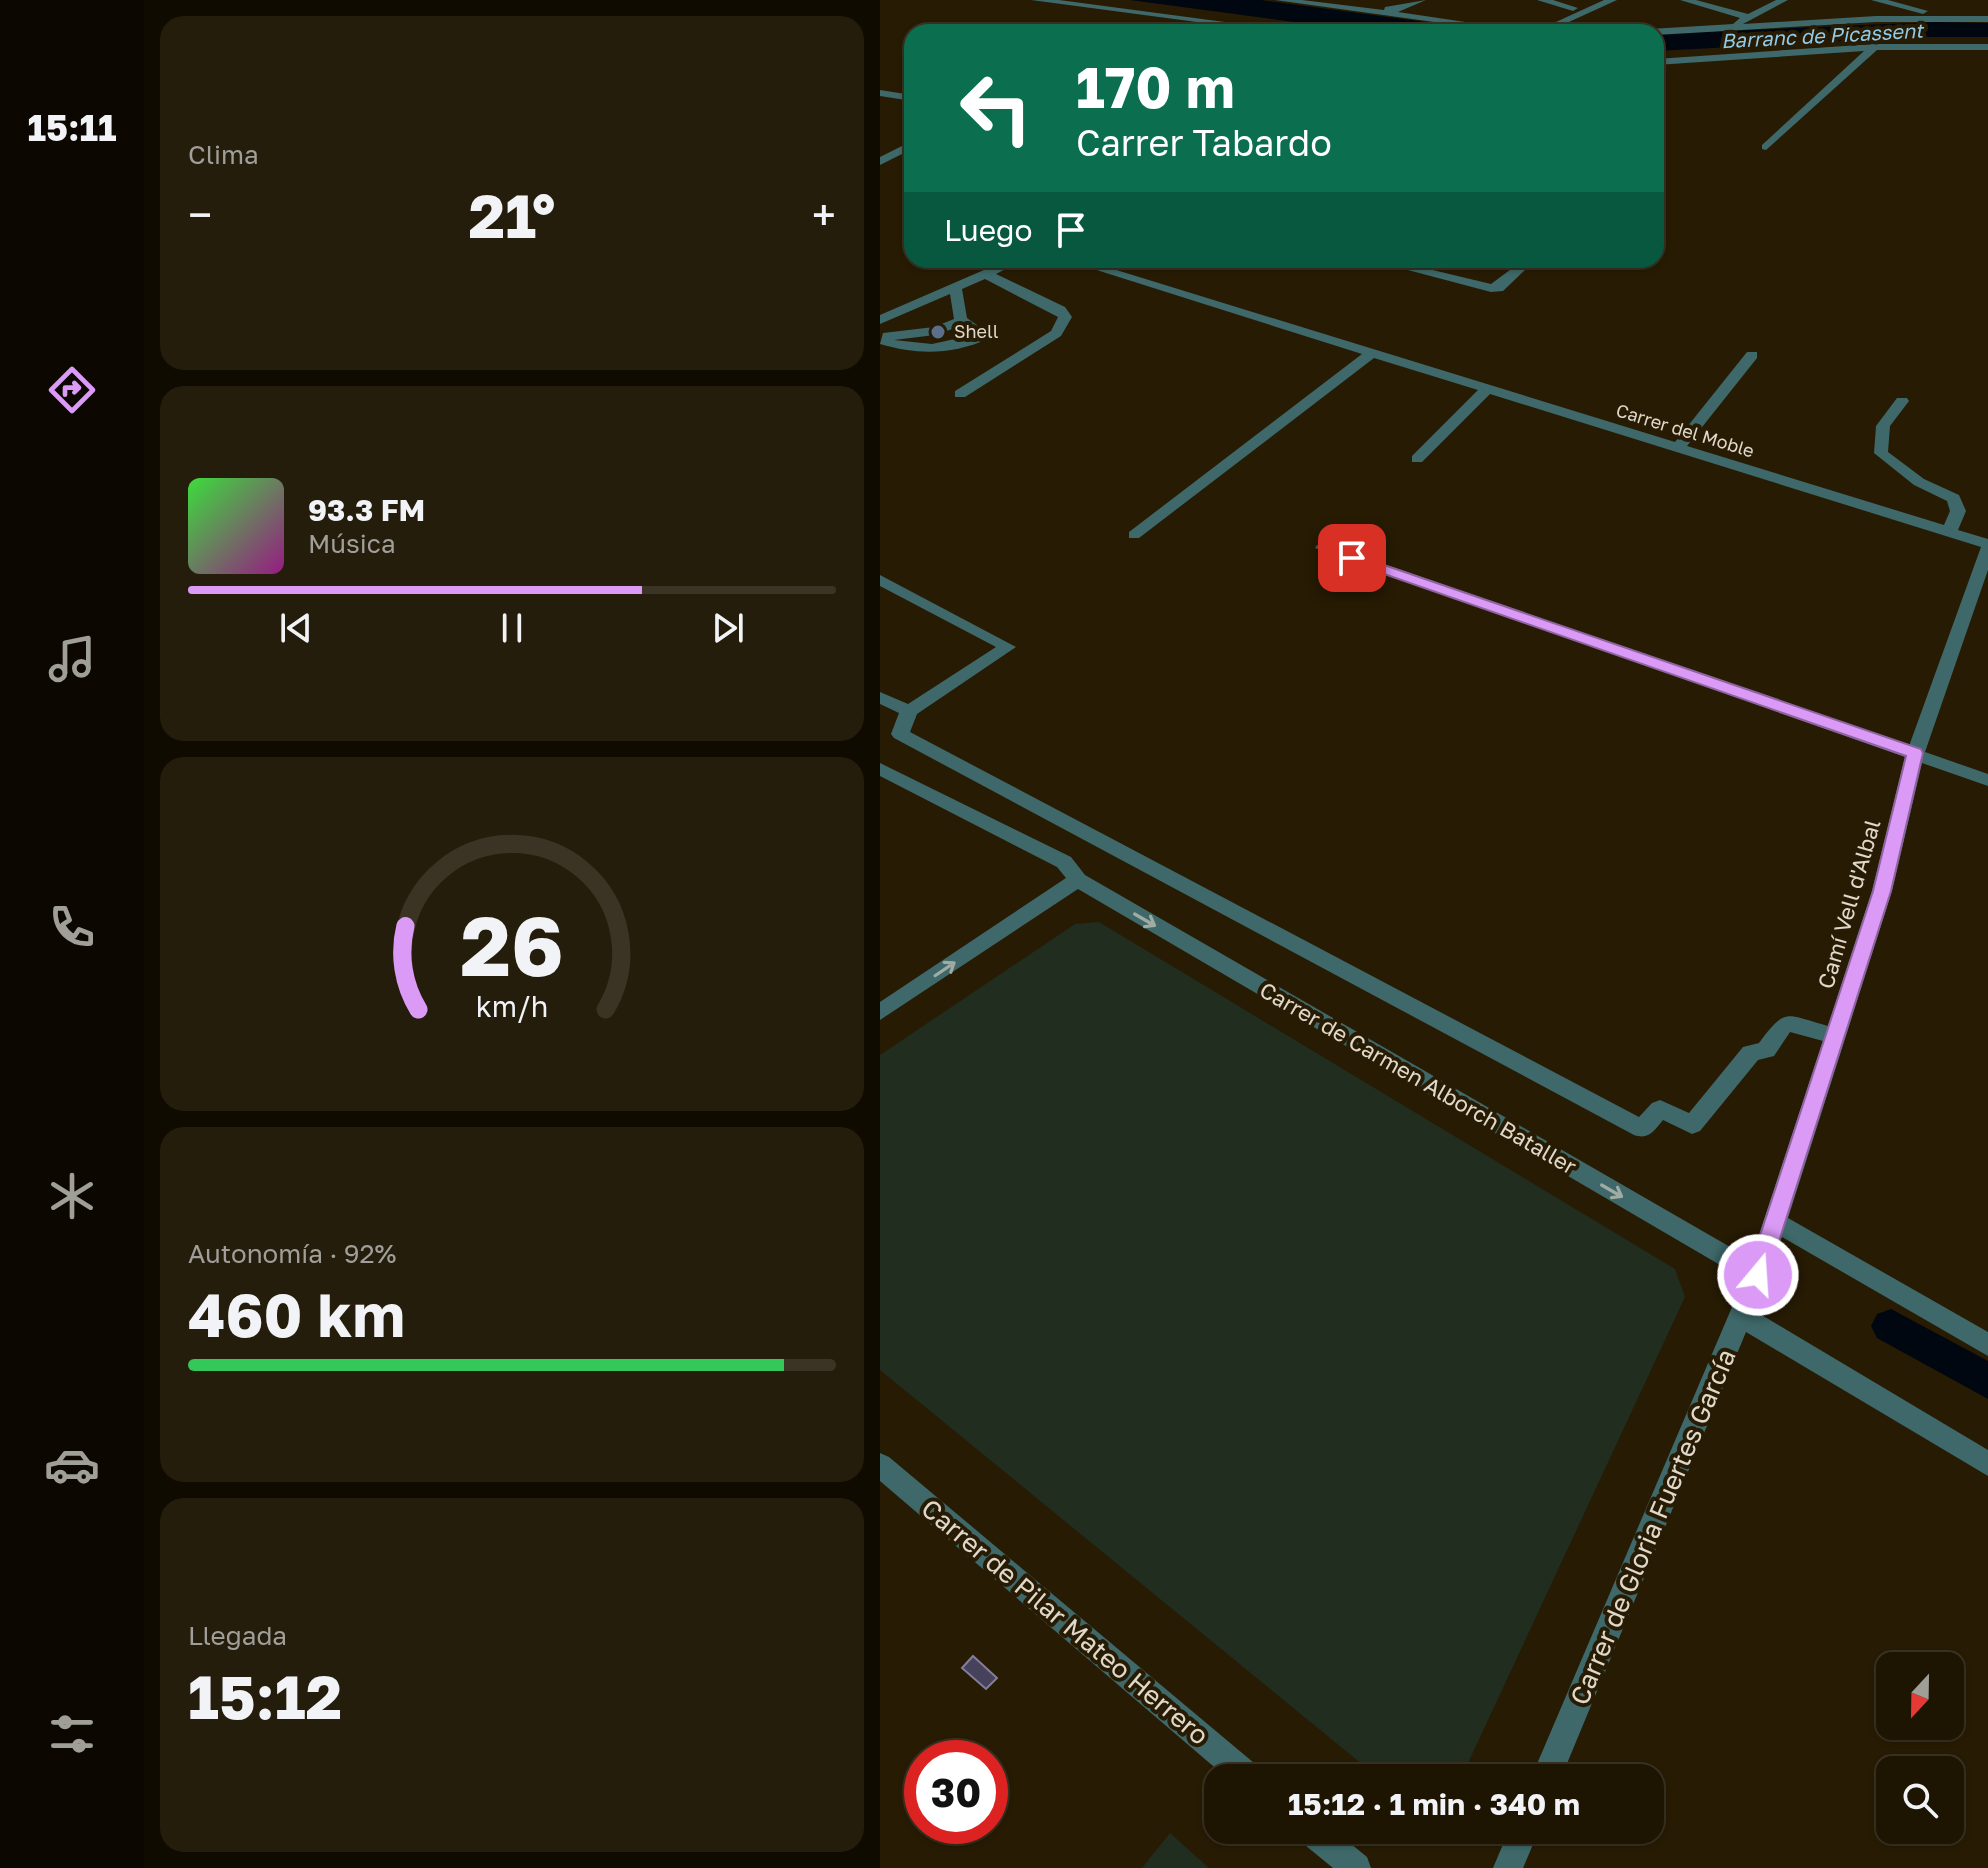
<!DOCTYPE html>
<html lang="es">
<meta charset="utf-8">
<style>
:root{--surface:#1d1402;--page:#251d0c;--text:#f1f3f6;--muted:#a09e99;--line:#3b3324;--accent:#da9af6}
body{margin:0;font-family:"Golos Text",sans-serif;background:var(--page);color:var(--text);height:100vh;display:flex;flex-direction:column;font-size:30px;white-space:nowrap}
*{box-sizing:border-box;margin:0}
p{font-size:26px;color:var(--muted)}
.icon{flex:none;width:44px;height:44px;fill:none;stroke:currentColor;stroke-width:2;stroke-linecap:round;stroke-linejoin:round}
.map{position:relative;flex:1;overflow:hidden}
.drawer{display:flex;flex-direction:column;gap:16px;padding:16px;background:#100b01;width:736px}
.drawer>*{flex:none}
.hud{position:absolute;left:24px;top:24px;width:760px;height:244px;border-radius:24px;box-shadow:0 2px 6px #0004,0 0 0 2px var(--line);background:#0b6e4f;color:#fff;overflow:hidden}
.needle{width:52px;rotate:202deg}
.fabs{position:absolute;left:996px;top:1652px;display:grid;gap:16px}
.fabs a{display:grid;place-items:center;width:88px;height:88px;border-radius:16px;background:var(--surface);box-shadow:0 2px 6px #0004,0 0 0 2px var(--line);font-size:40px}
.speed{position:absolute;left:24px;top:1740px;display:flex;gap:16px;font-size:40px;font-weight:700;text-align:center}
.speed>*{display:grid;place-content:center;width:104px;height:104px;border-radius:50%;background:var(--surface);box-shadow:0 2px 6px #0004,0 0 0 2px var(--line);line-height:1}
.speed .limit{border:12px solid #d22;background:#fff;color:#111}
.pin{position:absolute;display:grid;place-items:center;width:68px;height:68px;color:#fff;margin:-34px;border-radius:16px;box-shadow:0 4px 12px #0006}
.me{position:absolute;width:88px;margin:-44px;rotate:18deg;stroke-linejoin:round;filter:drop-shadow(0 0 6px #0008)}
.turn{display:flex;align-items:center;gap:28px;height:168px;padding:0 40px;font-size:36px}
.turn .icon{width:104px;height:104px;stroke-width:2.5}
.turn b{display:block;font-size:56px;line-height:68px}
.then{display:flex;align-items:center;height:76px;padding:0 40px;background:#0003;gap:16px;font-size:30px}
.big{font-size:60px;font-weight:700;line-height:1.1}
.drawer .widget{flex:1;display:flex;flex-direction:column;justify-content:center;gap:12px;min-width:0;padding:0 28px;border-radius:24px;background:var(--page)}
.drawer .dial{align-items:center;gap:0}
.dial svg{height:208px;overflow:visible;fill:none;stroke:var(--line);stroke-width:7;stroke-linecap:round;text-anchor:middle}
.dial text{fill:var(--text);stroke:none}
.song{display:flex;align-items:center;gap:24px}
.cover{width:96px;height:96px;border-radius:12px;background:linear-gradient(135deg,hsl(120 70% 55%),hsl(310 70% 35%))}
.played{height:8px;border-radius:4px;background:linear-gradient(90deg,var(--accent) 70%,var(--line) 70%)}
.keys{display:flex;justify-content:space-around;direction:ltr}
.heat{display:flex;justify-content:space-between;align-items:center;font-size:44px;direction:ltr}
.charge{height:12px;border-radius:6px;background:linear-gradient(90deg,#34c759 92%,var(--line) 0)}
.trip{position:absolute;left:324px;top:1764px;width:460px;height:80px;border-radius:24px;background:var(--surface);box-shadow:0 2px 6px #0004,0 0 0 2px var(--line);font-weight:700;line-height:80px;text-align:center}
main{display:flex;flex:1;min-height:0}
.tab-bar{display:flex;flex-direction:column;width:144px;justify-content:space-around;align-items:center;background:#0c0801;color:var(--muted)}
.tab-bar .icon{width:56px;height:56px}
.tab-bar .current{color:var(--accent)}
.tab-bar b{font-size:36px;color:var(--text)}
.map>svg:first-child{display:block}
.green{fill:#202d1f}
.water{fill:#000710}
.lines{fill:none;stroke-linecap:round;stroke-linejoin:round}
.canal{fill:#000710;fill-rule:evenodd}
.building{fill:#47425b;stroke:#837e9b;stroke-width:2}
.minor{fill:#3e6869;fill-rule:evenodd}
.oneway{stroke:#9faba3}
.route{fill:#da9af6;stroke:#8e64a0;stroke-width:2}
.service-dot{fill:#5c6f8a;stroke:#271b03;stroke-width:3}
.labels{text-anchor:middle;stroke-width:8;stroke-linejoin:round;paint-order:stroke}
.far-poi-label{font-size:18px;fill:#e0d8ca;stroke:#271b03;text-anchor:start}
.far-street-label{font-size:18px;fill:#e0d8ca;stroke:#271b03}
.far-water-label{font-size:20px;font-style:italic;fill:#90cbea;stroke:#271b03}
.street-label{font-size:22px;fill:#e0d8ca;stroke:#271b03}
.near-street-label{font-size:26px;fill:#e0d8ca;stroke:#271b03}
</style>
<main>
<nav class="tab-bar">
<b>15:11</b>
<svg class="icon current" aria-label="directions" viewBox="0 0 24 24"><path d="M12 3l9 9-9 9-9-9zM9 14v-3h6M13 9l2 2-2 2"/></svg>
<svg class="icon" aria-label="music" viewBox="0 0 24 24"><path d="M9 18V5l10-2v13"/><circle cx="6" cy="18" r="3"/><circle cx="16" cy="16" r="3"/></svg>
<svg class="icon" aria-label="phone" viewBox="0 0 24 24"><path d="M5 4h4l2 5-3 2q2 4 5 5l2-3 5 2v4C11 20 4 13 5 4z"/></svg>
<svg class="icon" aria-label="climate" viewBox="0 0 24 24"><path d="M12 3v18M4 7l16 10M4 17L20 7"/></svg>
<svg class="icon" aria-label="car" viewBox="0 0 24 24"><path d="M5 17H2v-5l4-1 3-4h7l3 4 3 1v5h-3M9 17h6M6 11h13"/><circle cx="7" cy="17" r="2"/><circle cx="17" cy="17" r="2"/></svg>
<svg class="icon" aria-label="filters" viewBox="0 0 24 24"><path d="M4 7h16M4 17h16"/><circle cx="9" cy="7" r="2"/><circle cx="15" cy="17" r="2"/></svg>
</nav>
<section class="drawer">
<div class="widget"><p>Clima</p>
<div class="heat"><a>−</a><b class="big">21°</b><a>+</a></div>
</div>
<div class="widget">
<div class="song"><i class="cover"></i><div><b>93.3 FM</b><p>Música</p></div></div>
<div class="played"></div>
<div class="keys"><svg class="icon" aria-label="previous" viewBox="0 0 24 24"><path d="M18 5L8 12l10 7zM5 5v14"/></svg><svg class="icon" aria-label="pause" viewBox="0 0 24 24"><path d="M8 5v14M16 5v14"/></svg><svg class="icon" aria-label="next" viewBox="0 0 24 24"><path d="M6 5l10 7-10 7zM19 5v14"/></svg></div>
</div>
<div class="widget dial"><svg viewBox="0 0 100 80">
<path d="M14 69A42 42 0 1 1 86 69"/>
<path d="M14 69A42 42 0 0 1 9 37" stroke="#da9af6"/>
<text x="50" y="56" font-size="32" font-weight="700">26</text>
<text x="50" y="72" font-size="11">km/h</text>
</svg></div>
<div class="widget"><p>Autonomía · 92%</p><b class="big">460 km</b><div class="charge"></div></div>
<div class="widget"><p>Llegada</p><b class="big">15:12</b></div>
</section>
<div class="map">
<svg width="1108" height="1868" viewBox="0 0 1108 1868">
<rect width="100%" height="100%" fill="#271b03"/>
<!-- green -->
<g class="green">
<polygon points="219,922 795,1269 805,1297 581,1778 499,1778 0,1370 0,1055 195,924"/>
<polygon points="290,1833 329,1868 262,1868"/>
</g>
<!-- water -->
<g class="water">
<polygon points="250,0 381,0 620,32 489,32"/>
<polygon points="1055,22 1108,23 1108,37 1043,37 776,51 776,34"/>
</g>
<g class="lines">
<!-- canal -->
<polygon class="canal" points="1011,1309 1108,1361 1108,1399 997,1338 991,1326 997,1314"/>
</g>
<!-- building -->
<polygon class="building" points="93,1656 117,1678 106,1689 82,1668"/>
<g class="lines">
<!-- minor -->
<g class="minor">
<polygon points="151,0 179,0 421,32 392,32"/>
<polygon points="395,0 422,0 504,10 505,7 546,0 518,12 646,31 626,32"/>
<polygon points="657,0 673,0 698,8 693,11"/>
<polygon points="724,0 737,0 667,32 654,32"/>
<polygon points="800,0 816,0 868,14 896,0 908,0 863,24 996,16 1108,16 1108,22 996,22 776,35 776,32 765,32 770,29 853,24 860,18"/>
<polygon points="991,0 1008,0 1048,11 1043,14"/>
<polygon points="994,44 1108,44 1108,50 997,50 886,150 882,149 882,145 984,51 776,65 776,59"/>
<polygon points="0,90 32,95 32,101 0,96"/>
<polygon points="32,141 32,149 0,165 0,157"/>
<path d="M127 260H143L116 274 185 307 192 317 181 336 85 397H75V391L171 331 178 317 105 279 82 289 87 318 108 333V339C71 355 38 355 0 344L3 333 54 327 74 319 70 294 0 324V315ZM81 326 93 335 52 344 14 340 55 335Z"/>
<path d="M185 260H204L795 442 867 352H877V358L807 446 1064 525 1070 511 1067 501 1034 485 994 453 996 426 1017 398H1027L1029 401 1010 426 1008 452 1044 479 1079 495 1086 511 1078 530 1108 539V570L1045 752 1108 774V786L1042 763 1012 891 908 1218 1108 1332V1356L902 1237 875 1311 1108 1450V1476L866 1332 681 1778H651L864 1279 198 889 0 1020V1002L186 878 177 867 0 776V763L191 857 205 875 871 1259 943 1041 910 1032 894 1056 878 1060 820 1131 812 1134 783 1120C774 1131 769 1140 754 1135L14 738 11 734 19 713 0 704V692L28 704 116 647 0 586V575L136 647 37 714 30 732 759 1117 772 1103 780 1100 809 1113 863 1047 879 1043C906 1006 906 1015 948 1026L992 891 1025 757 435 548 437 545H449L1029 746 1101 547 610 394 542 462H532V456L598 390 494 358 259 538H249V532L482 354Z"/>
<polygon points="490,260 511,260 611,284 638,264 648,267 623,291 611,292"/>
<polygon points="0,1453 9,1457 380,1768 385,1778 347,1778 0,1481"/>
<polygon points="416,1830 454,1830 487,1857 491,1868 453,1868 420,1841"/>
<polygon points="629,1830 659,1830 643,1868 613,1868"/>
</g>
</g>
<!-- one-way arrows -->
<defs><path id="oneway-shaft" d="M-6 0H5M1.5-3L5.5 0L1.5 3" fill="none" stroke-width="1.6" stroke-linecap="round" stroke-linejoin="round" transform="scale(2)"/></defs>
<g class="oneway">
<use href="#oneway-shaft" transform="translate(265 920) rotate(30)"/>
<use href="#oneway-shaft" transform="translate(65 969) rotate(-34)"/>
<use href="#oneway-shaft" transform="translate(732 1191) rotate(30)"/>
</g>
<!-- route -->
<polygon class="route" points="472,554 1041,749 1043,753 1011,891 886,1282 878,1284 871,1282 867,1275 993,891 1026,756 467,561 467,555"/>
<!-- markers -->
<circle class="service-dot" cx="58" cy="332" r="8"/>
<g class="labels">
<!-- far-poi labels -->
<g class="far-poi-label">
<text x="74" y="338">Shell</text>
</g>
<!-- far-street labels -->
<g class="far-street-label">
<text transform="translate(805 431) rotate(17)" y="6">Carrer del Moble</text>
</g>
<!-- far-water labels -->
<g class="far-water-label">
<text transform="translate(942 36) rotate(-3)" y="7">Barranc de Picassent</text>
</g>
<!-- street labels -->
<g class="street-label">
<text transform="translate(969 904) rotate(-74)" y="8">Camí Vell d'Albal</text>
<text transform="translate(538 1078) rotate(30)" y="8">Carrer de Carmen Alborch Bataller</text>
</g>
<!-- near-street labels -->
<g class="near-street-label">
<text transform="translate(773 1527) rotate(-67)" y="9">Carrer de Gloria Fuertes García</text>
<text transform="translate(185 1622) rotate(40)" y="9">Carrer de Pilar Mateo Herrero</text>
</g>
</g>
</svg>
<div class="fabs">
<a><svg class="needle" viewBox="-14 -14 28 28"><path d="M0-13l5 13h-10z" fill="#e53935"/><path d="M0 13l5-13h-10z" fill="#a09e99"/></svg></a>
<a><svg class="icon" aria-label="search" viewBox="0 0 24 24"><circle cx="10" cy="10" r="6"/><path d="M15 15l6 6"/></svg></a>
</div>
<div class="speed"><div class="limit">30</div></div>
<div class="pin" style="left:472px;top:558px;background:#d93025"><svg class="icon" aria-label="arrive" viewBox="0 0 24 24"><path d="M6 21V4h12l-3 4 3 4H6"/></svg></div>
<svg class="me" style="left:878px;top:1275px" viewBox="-20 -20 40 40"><circle r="17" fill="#da9af6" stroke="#fff" stroke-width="3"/><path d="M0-11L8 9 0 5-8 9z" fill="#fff"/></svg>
<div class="trip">15:12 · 1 min · 340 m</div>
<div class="hud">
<div class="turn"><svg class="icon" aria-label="left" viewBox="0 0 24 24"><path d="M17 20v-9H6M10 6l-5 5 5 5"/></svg><div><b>170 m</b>Carrer Tabardo</div></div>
<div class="then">Luego<svg class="icon" aria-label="arrive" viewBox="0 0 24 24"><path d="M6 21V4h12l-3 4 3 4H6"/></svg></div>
</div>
</div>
</main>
